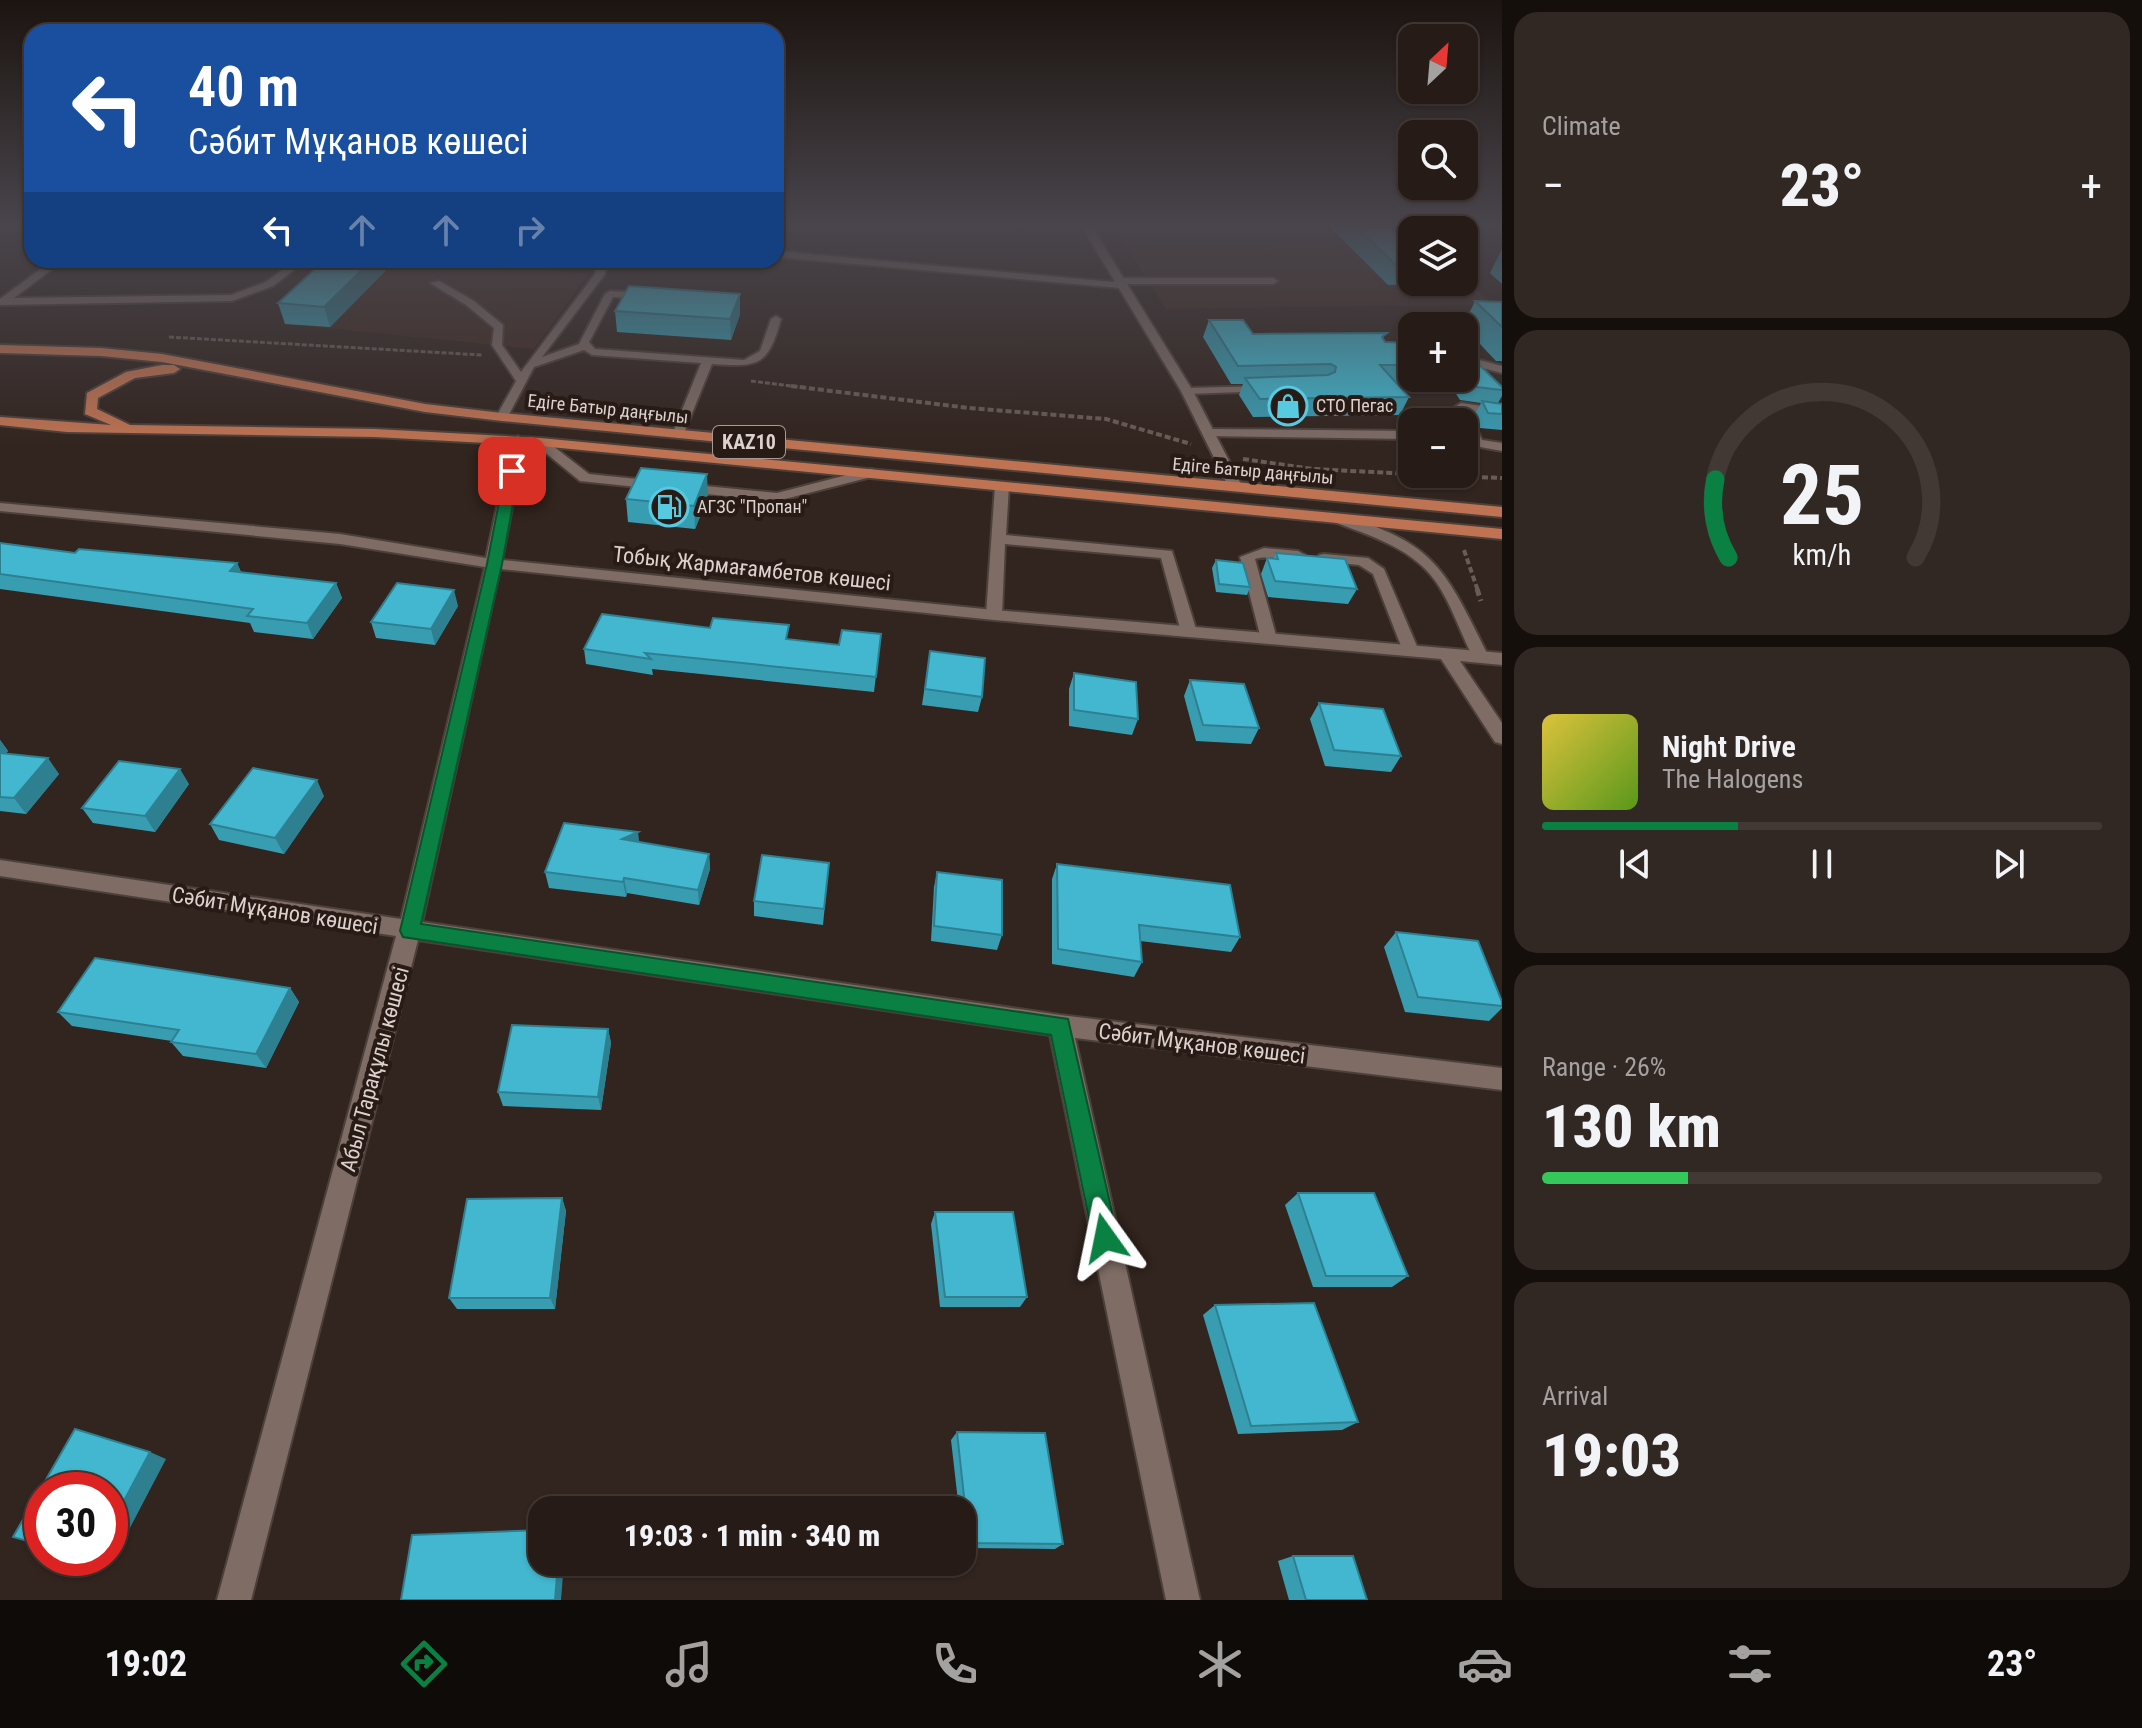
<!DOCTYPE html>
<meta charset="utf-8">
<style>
:root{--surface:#261b16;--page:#322823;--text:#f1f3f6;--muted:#a4a1a1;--line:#423935;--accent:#0b8043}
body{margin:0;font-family:"Roboto Condensed",sans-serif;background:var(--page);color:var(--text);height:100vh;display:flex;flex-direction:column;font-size:30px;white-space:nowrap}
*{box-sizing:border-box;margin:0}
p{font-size:26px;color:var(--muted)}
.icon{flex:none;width:44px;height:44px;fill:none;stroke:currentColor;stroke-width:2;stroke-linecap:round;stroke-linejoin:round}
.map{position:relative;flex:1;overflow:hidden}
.panel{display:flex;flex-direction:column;gap:12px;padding:12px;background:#150f0c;width:640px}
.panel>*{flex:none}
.banner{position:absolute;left:24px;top:24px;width:760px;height:244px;border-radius:24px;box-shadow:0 2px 6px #0004,0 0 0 2px var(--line);background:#1a4fa0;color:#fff;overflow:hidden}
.needle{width:52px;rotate:26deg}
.tools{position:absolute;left:1398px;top:24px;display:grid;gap:16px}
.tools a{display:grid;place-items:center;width:80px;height:80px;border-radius:16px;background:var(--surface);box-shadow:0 2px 6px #0004,0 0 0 2px var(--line);font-size:40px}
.speed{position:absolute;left:24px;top:1472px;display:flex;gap:16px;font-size:40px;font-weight:700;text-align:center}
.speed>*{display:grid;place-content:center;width:104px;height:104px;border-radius:50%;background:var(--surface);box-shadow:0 2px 6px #0004,0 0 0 2px var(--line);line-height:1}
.speed .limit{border:12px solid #d22;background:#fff;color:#111}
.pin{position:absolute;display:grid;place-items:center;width:68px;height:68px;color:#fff;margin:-34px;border-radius:16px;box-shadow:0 4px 12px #0006}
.me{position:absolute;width:88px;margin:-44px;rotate:348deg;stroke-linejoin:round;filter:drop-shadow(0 0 6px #0008)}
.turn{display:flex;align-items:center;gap:28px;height:168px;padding:0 32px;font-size:36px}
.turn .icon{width:104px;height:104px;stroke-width:2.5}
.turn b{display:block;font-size:56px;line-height:68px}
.lanes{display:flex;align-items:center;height:76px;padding:0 32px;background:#0003;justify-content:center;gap:40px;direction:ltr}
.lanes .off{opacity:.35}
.big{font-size:60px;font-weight:800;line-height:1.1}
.panel .tile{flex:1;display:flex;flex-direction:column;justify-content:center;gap:12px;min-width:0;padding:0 28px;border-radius:24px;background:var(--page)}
.panel .dial{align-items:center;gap:0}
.dial svg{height:208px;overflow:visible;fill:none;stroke:var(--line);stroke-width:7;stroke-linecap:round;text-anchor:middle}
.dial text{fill:var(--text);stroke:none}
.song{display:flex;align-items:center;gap:24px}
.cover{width:96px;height:96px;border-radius:12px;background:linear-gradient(135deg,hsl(50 70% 55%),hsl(90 70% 35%))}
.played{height:8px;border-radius:4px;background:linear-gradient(90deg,var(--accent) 35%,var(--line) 35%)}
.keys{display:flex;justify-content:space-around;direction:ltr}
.heat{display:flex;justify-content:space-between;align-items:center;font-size:44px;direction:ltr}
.charge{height:12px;border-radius:6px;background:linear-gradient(90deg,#34c759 26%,var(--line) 0)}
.trip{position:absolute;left:528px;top:1496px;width:448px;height:80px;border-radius:24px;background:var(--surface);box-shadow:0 2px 6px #0004,0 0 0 2px var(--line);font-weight:800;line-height:80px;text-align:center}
.tabs{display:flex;height:128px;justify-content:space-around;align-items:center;background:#0f0b09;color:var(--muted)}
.tabs .icon{width:56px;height:56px}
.tabs .active{color:var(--accent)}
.tabs b{font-size:36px;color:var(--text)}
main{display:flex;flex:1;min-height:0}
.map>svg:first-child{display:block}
.built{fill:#402b22}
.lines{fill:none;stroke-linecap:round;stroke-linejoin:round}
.lane-casing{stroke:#4c403b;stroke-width:4}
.street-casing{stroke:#4c403b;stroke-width:4}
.primary-casing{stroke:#4c403b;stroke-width:4}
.path-far2{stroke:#695c57;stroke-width:3;stroke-dasharray:5 2;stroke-linecap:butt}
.path-far1{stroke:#695c57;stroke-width:4;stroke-dasharray:6 3;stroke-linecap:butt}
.path{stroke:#695c57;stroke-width:5;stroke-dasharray:7 4;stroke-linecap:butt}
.lane{fill:#7e6c65;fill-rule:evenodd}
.street{fill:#7e6c65;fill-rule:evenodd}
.primary{fill:#c07352;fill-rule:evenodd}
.wall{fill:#399db2}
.shaded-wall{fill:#2e8091}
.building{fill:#42b7cf;stroke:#2e8091;stroke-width:2}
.route{fill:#0b8043;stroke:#07532c;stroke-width:2}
.labels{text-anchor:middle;stroke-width:8;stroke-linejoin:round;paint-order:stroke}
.far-poi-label{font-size:18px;fill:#dbd1cd;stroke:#281a15;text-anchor:start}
.far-street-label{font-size:18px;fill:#dbd1cd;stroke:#281a15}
.shield{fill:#281a15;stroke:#a59a96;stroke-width:2}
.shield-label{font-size:20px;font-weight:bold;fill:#dbd1cd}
.street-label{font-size:22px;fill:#dbd1cd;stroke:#281a15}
</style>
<main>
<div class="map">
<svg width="1502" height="1600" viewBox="0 0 1502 1600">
<rect width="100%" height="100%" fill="#32241e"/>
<!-- built -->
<g class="built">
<polygon points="1113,227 1402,227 1412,235 1412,282 1464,282 1464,279 1493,304 1166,309"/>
<polygon points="352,260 462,260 460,263 588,274 534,349 285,324"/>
</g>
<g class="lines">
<defs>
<g id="lane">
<polygon points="776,251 1113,282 1118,278 1273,278 1278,281 1273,284 1124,284 1120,288 776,257"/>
<polygon points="53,260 64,260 14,298 231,295 266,282 296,260 307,260 273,286 232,301 0,305 0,299"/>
<path d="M594 260H606L605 274 542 357 579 344 605 294 610 291 648 293 653 296 648 299 613 297 589 342 595 349 744 360 760 351 771 319 776 316 781 319C768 366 759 367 712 364L682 438 672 435 701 363 592 355 584 350 534 367 506 420H498L496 417 516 381 492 345 494 328 466 305 430 283 439 281 474 301 503 325 502 345 521 372 595 274 598 263Z"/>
<polygon points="1464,356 1502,366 1502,373 1464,363"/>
<polygon points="1265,386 1269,387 1269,391 1187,394 1181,391 1187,388"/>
<polygon points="1461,403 1502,409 1502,417 1469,412 1482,440 1502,443 1502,451 1464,444 1464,438 1469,438 1455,407"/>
<polygon points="1209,429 1412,431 1412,439 1205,436 1205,430"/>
<polygon points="536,439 544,439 589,474 656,481 663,485 656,489 580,481 536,445"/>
<polygon points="870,469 875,470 875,476 777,501 685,492 678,488 685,484 777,493"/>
<polygon points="1423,474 1435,474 1435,475 1429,479"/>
<polygon points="1002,482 1009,486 1006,535 1172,551 1197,632 1194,635 1189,637 1181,632 1161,558 1005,544 1002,615 999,618 989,618 986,615 995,486"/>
<path d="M1336 514C1437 542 1445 570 1489 657L1487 661H1475C1462 637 1454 611 1440 588 1417 549 1371 536 1331 521V515Z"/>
<path d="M1264 548 1298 551 1305 555C1292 564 1271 554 1255 559L1277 639 1269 644 1261 639 1240 557Z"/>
<polygon points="1324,554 1368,558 1384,569 1419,651 1417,655 1405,655 1403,651 1373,574 1359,565 1319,561 1319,555"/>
</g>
<g id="street">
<polygon points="1082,227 1092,227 1193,391 1243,488 1241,491 1231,491 1229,488 1181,391"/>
<polygon points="518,436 525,440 502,560 994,610 1502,653 1502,665 1460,661 1502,723 1502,744 1495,742 1441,659 994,620 500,569 422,922 1060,1015 1502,1068 1502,1090 1075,1038 1200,1600 1166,1600 1050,1035 418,940 251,1600 217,1600 396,936 0,876 0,860 401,919 485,567 340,544 0,511 0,503 340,534 486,558 511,440"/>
</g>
<g id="primary">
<polygon points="0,345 101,348 162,354 425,404 502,413 1502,507 1502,517 502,421 425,412 162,362 101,356 0,353"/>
<polygon points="162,365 174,365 180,369 174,373 135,378 98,398 97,409 130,425 375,429 540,438 1502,529 1502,539 540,446 375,437 67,432 0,425 0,417 111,425 85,414 87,393 126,372"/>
</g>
</defs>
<!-- lane casing -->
<use href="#lane" class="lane-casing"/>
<!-- street casing -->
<use href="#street" class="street-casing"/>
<!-- primary casing -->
<use href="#primary" class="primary-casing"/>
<!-- path-far2 -->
<g class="path-far2">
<polyline points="169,337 482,355"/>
<polyline points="751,381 807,388"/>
</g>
<!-- path-far1 -->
<g class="path-far1">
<polyline points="791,386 969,408 1106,419 1191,444"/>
<polyline points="1243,459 1313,469 1412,474"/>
<polyline points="1446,476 1502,478"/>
<polyline points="1464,550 1478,591"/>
</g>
<!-- path -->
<polyline class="path" points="1477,589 1481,601"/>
<!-- lane -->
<use href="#lane" class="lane"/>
<!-- street -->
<use href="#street" class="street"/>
<!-- primary -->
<use href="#primary" class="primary"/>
</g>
<!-- wall -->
<g class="wall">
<polygon points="1330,227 1389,227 1412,247 1412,282 1425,282 1424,284 1388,285"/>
<polygon points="1502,249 1502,284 1490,273"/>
<polygon points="325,260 396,260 330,327 285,324 278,303"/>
<polygon points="1475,301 1502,302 1502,361 1496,361 1463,326"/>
<polygon points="615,311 740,314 731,340 617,332"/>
<polygon points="1209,320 1253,334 1384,340 1385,342 1412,343 1412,378 1433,378 1431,383 1396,383 1409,397 1400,415 1253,417 1239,395 1243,384 1231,384 1203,337"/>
<polygon points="1446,378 1464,378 1502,387 1502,396 1498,403 1502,404 1502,430 1480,428 1474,416 1481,403 1460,400"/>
<polygon points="708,497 695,529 628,522 626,499"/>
<polygon points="0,543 75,553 237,563 241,572 336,583 342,598 313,639 254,632 250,623 0,589"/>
<polygon points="1276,553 1357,589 1348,604 1268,597 1261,574 1267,558 1273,559"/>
<polygon points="1216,560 1250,587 1247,595 1216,592 1212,568"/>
<polygon points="458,606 435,645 376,638 371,622"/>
<polygon points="881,634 874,692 652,669 653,675 586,664 584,649 789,639 839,645"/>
<polygon points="930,651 982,697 978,712 922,705"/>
<polygon points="1074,673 1138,719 1132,735 1069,726 1069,689"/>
<polygon points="1190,680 1259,728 1251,744 1196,741 1184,696"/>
<polygon points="1319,703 1401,756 1391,772 1325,766 1310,719"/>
<polygon points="0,740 8,751 5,754 59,774 26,814 0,811"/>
<polygon points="189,784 155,832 93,823 82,808"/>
<polygon points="324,796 284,854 219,840 210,824"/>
<polygon points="639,842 709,854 710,869 699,905 627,893 626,897 549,888 545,872"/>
<polygon points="829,863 823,925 754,916 754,901"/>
<polygon points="1057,864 1240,937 1231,952 1140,941 1142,962 1134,977 1052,964 1052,879"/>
<polygon points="937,872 1002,935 997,950 931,941 934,887"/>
<polygon points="1396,932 1502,1002 1502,1008 1489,1021 1405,1012 1384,947"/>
<polygon points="290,988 299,1002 266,1068 183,1056 171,1042 172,1041 72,1026 58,1012"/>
<polygon points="608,1029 611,1043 601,1110 503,1106 498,1092"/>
<polygon points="1298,1193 1408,1276 1392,1287 1313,1287 1285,1205"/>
<polygon points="562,1198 566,1211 555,1309 457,1309 449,1298"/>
<polygon points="935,1212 1027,1297 1020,1307 940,1307 931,1224"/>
<polygon points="1215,1305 1358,1422 1342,1430 1238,1434 1203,1315"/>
<polygon points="957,1432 1063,1544 1055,1549 964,1548 962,1510 959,1510 951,1440"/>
<polygon points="1293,1556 1367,1600 1289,1600 1278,1561"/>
</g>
<!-- shaded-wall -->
<g class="shaded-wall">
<polygon points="372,260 396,260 330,327 324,307"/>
<polygon points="740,294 740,314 731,340 730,319"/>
<polygon points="707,474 708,497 695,529 694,506"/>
<polygon points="237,563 244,579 230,571"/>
<polygon points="336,583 342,598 313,639 307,623"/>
<polygon points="454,590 458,606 435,645 431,629"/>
<polygon points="0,740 8,751 0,759"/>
<polygon points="48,758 59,774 26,814 14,798"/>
<polygon points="180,769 189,784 155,832 145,816"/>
<polygon points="317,780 324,796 284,854 275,838"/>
<polygon points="638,832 640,848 622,839"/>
<polygon points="709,854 710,869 699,905 698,890"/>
<polygon points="624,878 627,893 626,897 623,882"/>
<polygon points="290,988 299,1002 266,1068 256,1054"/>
<polygon points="608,1029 611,1043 601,1110 598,1097"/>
<polygon points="562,1198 566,1211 555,1309 550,1298"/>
<polygon points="150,1452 166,1459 110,1566 92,1561 94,1558 110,1558 110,1527"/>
<polygon points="558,1562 564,1562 561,1600 555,1600"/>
</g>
<!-- building -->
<g class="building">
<polygon points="1357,227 1389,227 1412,247 1412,265 1396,265"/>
<polygon points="325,260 372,260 324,307 278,303"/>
<polygon points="629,286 740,294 730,319 615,311"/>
<polygon points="1475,301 1502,302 1502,327"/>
<polygon points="1209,320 1243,320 1253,334 1387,333 1382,337 1385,342 1412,343 1412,365 1380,365 1409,397 1260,399 1245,378 1328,375 1335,372 1336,367 1331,364 1238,366"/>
<polygon points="1464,350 1502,387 1502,390 1468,386 1463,378 1464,378"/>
<polygon points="1482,401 1502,404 1502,414 1488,413"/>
<polygon points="641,468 707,474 694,506 626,499"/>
<polygon points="0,543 75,553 79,549 237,563 230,571 336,583 307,623 247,616 253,609 0,574"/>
<polygon points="1276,553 1345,559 1357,589 1275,581 1267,558 1278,559"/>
<polygon points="1216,560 1243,563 1250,587 1219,584"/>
<polygon points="397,583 454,590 431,629 371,622"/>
<polygon points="602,614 710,628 713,618 789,625 786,639 839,645 842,630 881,634 876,677 645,653 651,659 584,649"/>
<polygon points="930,651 985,658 982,697 925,689"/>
<polygon points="1074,673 1136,682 1138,719 1074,710"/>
<polygon points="1190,680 1244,684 1259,728 1203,725"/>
<polygon points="1319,703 1383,709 1401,756 1334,750"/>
<polygon points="0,753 48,758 14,798 0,797"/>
<polygon points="119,761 180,769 145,816 82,808"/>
<polygon points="253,768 317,780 275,838 210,824"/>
<polygon points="564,823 638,832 622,839 709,854 698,890 624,878 623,882 545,872"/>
<polygon points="762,855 829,863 824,909 754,901"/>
<polygon points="1057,864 1230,885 1240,937 1139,925 1142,962 1058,949"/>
<polygon points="937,872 1002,880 1002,935 934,926"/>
<polygon points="1396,932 1478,941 1502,1002 1502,1006 1418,997"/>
<polygon points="95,958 290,988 256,1054 171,1042 179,1030 58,1012"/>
<polygon points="512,1025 608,1029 598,1097 498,1092"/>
<polygon points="1298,1193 1374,1193 1408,1276 1326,1276"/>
<polygon points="562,1198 550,1298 449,1298 467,1199"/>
<polygon points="935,1212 1013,1212 1027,1297 945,1297"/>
<polygon points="1314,1303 1358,1422 1251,1426 1215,1305"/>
<polygon points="75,1429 150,1452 110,1527 110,1490 42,1490 42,1545 13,1537"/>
<polygon points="957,1432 1045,1433 1063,1544 969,1543"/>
<polygon points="542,1530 542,1562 558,1562 555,1600 401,1600 412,1535"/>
<polygon points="1293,1556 1353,1556 1367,1600 1306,1600"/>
</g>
<!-- sky -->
<linearGradient id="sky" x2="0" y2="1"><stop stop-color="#1c1410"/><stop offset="0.5" stop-color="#49454c"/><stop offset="1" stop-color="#49454c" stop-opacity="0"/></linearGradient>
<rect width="1502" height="451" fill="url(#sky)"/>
<!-- route -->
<polygon class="route" points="512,467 519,471 502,564 421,924 1068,1019 1118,1238 1114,1246 1105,1250 1097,1246 1093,1238 1051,1035 403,937 400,931 487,564 505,471"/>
<!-- icons -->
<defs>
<symbol id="shop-ring" viewBox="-11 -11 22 22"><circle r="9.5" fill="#281a15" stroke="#57c9e1" stroke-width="1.5"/><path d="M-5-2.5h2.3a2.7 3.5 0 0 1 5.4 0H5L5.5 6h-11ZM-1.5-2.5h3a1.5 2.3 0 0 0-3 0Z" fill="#57c9e1"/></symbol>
<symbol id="fuel-ring" viewBox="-11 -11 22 22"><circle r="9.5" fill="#281a15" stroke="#57c9e1" stroke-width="1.5"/><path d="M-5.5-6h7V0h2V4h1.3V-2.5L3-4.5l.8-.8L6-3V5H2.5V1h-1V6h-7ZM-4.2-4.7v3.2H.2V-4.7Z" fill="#57c9e1"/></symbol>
</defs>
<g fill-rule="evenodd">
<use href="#shop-ring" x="1266" y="384" width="44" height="44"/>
<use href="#fuel-ring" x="647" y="485" width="44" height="44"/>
</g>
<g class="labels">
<!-- far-poi labels -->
<g class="far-poi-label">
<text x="1316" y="412">СТО Пегас</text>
<text x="697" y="513">АГЗС "Пропан"</text>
</g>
<!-- far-street labels -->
<g class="far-street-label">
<text transform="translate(608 409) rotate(6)" y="6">Едіге Батыр даңғылы</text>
<text transform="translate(1253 471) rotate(5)" y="6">Едіге Батыр даңғылы</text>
</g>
<!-- shield labels -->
<rect class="shield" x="713" y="426" width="72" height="32" rx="6"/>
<g class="shield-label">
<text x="749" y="449">KAZ10</text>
</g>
<!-- street labels -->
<g class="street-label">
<text transform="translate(752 568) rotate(6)" y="8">Тобық Жармағамбетов көшесі</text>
<text transform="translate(275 910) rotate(9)" y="8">Сәбит Мұқанов көшесі</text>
<text transform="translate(1202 1043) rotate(7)" y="8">Сәбит Мұқанов көшесі</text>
<text transform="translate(374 1069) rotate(-75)" y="8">Абыл Тарақұлы көшесі</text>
</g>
</g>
</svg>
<div class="tools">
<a><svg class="needle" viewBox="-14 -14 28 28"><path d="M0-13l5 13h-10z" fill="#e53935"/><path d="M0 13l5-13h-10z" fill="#a4a1a1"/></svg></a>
<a><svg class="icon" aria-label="search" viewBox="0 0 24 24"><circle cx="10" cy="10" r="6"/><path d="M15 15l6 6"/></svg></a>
<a><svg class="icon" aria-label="layers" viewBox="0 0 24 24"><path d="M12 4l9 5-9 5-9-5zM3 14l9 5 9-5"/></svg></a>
<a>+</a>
<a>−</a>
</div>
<div class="speed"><div class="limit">30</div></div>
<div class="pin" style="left:512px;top:471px;background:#d93025"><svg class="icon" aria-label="arrive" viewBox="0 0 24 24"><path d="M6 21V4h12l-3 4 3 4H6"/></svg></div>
<svg class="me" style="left:1105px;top:1238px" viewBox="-20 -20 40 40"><path d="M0-17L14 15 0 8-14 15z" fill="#0b8043" stroke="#fff" stroke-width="4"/></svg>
<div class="trip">19:03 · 1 min · 340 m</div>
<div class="banner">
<div class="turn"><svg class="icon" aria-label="left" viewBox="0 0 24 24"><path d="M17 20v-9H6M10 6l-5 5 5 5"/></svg><div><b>40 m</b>Сәбит Мұқанов көшесі</div></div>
<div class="lanes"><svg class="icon" aria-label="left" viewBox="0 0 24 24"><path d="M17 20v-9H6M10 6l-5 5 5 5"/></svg><svg class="icon off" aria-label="ahead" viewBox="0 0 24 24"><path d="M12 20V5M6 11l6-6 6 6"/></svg><svg class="icon off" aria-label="ahead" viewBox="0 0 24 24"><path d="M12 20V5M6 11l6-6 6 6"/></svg><svg class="icon off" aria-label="right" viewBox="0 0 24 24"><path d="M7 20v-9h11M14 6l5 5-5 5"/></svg></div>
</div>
</div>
<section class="panel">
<div class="tile"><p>Climate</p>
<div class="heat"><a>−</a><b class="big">23°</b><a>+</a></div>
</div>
<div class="tile dial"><svg viewBox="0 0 100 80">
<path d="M14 69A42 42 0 1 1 86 69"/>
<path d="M14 69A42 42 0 0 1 9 39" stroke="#0b8043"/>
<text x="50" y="56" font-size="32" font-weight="700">25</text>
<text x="50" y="72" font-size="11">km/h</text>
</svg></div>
<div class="tile">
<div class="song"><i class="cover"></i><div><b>Night Drive</b><p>The Halogens</p></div></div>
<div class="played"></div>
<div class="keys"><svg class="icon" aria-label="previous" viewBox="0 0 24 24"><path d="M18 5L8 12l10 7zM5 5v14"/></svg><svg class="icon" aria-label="pause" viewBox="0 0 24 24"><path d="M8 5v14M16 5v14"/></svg><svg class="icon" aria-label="next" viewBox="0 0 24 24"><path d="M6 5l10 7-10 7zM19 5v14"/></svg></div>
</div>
<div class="tile"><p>Range · 26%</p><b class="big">130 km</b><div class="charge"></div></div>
<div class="tile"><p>Arrival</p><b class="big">19:03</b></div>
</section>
</main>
<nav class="tabs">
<b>19:02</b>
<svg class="icon active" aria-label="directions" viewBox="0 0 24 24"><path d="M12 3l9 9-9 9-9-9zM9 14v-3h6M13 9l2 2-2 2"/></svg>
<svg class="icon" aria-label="music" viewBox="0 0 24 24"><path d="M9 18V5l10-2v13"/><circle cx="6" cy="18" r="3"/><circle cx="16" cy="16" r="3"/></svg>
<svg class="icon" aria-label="phone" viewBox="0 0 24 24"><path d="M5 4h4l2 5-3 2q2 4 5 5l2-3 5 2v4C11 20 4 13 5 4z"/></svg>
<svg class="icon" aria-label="climate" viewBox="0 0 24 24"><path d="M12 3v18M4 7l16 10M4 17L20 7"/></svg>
<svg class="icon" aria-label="car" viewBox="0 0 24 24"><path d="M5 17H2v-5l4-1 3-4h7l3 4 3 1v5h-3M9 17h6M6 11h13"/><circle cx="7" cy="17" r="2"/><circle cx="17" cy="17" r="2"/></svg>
<svg class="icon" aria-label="filters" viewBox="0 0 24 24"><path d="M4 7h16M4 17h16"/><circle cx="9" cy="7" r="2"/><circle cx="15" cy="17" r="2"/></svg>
<b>23°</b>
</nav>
